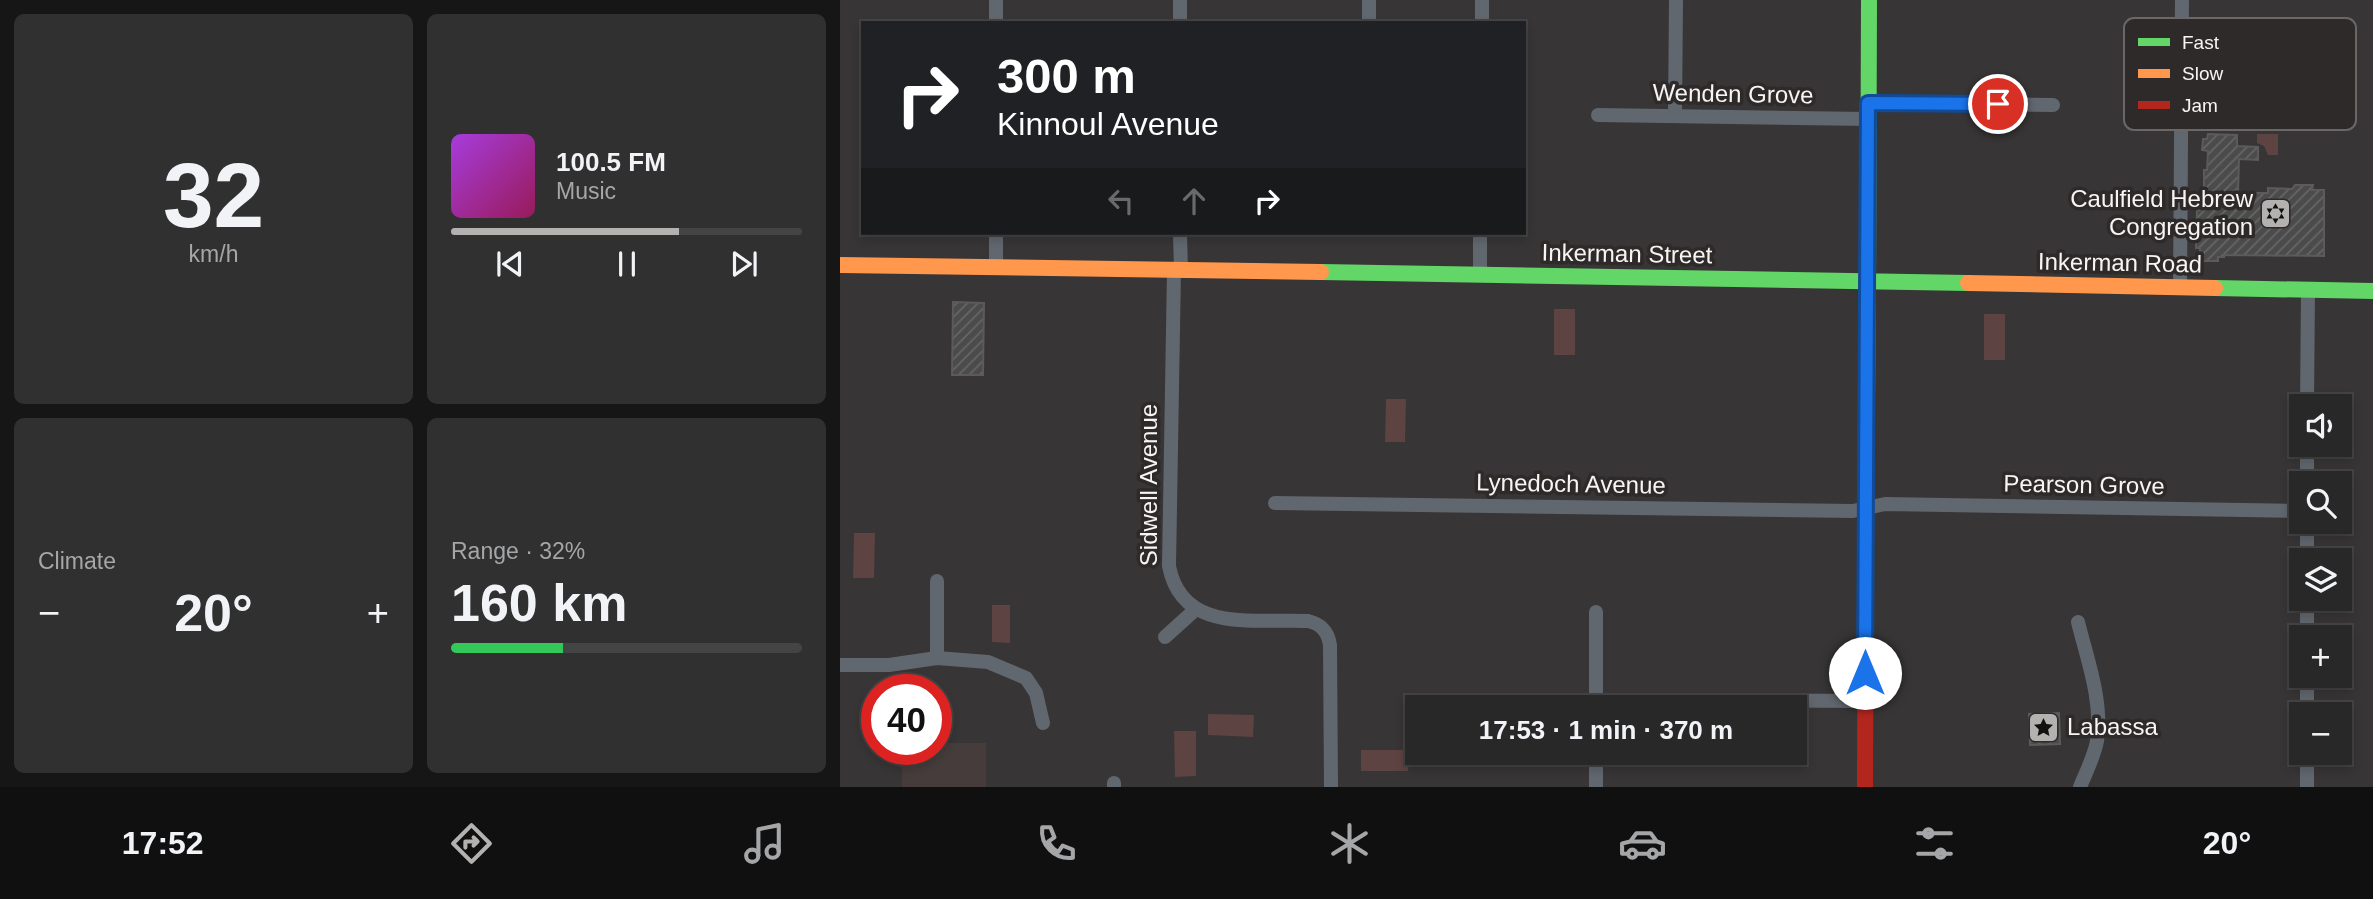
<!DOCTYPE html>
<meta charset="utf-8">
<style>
:root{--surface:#292828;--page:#313030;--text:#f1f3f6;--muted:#a5a6a8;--line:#454445;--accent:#b4b1b1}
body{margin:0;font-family:Arial,sans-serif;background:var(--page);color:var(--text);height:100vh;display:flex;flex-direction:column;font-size:26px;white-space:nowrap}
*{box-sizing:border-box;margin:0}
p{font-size:23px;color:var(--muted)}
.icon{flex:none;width:38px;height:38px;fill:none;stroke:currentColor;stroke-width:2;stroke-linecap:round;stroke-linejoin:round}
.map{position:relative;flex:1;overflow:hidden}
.sheet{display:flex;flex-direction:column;gap:14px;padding:14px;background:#171616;width:840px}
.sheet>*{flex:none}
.guide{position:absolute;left:21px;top:21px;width:665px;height:214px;border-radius:0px;box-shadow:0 4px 10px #0003,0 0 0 2px var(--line);background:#202124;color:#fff;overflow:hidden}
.tools{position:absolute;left:1449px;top:394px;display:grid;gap:14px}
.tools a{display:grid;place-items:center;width:63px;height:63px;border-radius:0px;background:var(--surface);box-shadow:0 4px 10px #0003,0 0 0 2px var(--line);font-size:35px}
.speed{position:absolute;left:21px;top:674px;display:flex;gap:14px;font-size:35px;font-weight:700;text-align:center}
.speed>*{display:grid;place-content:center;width:91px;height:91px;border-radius:50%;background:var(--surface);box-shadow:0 4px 10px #0003,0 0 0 2px var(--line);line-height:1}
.speed .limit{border:10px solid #d22;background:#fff;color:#111}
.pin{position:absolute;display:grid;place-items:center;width:60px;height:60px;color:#fff;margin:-30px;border:4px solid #fff;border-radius:50%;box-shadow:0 2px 7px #0007}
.me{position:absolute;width:77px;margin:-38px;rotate:0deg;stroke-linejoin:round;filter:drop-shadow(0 0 5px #0008)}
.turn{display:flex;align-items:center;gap:24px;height:147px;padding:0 21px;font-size:32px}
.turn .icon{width:91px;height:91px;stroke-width:2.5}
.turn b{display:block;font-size:49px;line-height:60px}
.lanes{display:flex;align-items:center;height:66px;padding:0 21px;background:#0003;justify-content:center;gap:35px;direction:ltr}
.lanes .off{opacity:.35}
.big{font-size:52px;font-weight:600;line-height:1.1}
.sheet .tile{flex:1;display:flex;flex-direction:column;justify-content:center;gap:10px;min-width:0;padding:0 24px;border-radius:10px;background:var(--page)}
.sheet .dial{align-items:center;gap:0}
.dial b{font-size:91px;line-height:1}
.song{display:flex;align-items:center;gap:21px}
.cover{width:84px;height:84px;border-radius:10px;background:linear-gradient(135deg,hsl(280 70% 55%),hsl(330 70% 35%))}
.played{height:7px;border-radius:4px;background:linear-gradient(90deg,var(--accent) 65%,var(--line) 65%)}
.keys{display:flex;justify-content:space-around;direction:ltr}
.heat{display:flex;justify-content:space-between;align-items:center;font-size:38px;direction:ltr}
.charge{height:10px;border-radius:5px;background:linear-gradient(90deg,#34c759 32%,var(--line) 0)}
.sheet .tiles{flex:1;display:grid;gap:14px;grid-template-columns:repeat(2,1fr)}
.trip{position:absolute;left:565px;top:695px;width:402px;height:70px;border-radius:0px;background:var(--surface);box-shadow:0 4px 10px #0003,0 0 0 2px var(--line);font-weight:600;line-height:70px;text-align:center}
.menu{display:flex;height:112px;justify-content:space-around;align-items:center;background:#101010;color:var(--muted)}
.menu .icon{width:49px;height:49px}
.menu .active{color:var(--accent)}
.menu b{font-size:32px;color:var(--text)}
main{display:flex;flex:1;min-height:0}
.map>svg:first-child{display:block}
.built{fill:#463c3c}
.park{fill:#5d4341}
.building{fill:url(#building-hatch);stroke:#5c5a5a;stroke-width:2}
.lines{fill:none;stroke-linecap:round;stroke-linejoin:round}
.street{stroke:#61676e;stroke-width:14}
.fast{stroke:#63d668;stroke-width:16}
.slow{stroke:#ff974d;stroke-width:16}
.jam{stroke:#b3261e;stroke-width:16}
.route-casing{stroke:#114b97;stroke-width:18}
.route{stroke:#1a73e8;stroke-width:12}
.labels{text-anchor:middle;stroke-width:7;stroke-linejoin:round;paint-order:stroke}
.street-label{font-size:24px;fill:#f7f4f4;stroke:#2e2a2a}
.poi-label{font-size:24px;fill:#f7f4f4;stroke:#2e2a2a;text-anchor:end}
.key{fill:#2e2a2a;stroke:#6a6767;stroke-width:2}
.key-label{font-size:19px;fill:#f7f4f4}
</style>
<main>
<section class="sheet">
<div class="tiles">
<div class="tile dial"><b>32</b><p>km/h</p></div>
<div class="tile">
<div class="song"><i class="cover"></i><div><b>100.5 FM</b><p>Music</p></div></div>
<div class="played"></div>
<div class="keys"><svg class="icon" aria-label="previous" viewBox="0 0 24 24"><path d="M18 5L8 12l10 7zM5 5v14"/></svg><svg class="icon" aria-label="pause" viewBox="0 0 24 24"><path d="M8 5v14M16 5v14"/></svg><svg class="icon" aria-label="next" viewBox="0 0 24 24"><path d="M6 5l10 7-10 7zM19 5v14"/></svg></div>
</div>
<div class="tile"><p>Climate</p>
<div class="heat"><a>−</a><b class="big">20°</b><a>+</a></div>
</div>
<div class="tile"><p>Range · 32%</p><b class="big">160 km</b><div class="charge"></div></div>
</div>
</section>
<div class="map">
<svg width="1533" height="787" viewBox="0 0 1533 787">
<defs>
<pattern id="building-hatch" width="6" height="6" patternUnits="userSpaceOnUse" patternTransform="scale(1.75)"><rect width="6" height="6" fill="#4c4b4b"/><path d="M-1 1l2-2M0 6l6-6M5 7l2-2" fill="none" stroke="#676666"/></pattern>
</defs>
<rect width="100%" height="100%" fill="#373535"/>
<!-- built -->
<polygon class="built" points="96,743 146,743 146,787 62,787 62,749 96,749"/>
<!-- park -->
<g class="park">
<polygon points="1417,134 1438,134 1438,155 1428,155 1424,146 1417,143"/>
<rect x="714" y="309" width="21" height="46"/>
<rect x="1144" y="314" width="21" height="46"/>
<polygon points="546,399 566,399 565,442 545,442"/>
<polygon points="14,533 35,533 34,578 13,578"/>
<polygon points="152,605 170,605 170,643 152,642"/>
<polygon points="368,714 414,715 413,737 368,735"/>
<polygon points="334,731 356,731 356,776 335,777"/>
<rect x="521" y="750" width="47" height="21"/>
</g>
<!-- building -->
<g class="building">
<polygon points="1368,134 1397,135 1397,146 1418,147 1418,160 1399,159 1398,193 1428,193 1428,188 1452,189 1455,185 1473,185 1472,190 1484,190 1484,256 1384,255 1384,257 1378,257 1378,261 1360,261 1360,248 1356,248 1357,210 1362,210 1362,203 1364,203 1364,170 1367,170 1368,151 1362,150 1363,139 1367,139"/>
<polygon points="113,302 144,303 143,375 112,375"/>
<polygon points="1219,713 1220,744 1190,745 1189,714"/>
</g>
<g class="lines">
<!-- street -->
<g class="street">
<polyline points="156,0 156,23"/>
<polyline points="340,0 340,23"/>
<polyline points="529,0 529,23"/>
<polyline points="642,23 642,0"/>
<polyline points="1028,103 1213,105"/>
<polyline points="758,115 1028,119"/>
<polyline points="835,116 836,0"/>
<polyline points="340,233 341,271"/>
<polyline points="156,268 156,233"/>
<path d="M334 270 329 566C342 635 417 618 468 621 481 624 488 631 490 645L491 787"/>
<polyline points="640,275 640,233"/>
<polyline points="1340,287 1342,0"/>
<polyline points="1467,406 1468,289"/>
<polyline points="1467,483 1467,444"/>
<polyline points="435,503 1013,511 1045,504 1461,511"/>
<polyline points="1467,560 1467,522"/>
<polyline points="756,612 756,707"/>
<path d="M1238 622C1247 659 1263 701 1257 741 1254 757 1246 772 1240 787"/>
<polyline points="325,637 356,609"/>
<polyline points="1467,637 1467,598"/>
<polyline points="97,658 97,581"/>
<polyline points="0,665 49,665 97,658 148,662 186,678 196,693 203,723"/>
<polyline points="852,700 1025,701"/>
<polyline points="1467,714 1467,676"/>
<polyline points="756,752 756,787"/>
<polyline points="274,787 274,783"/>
<polyline points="1467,787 1467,752"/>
</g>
<!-- fast -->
<g class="fast">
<polyline points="481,272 1128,283"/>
<polyline points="1375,288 1533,291"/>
<polyline points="1028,290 1029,0"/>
</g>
<!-- slow -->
<g class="slow">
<polyline points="0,265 481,272"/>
<polyline points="1128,283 1375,288"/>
<polyline points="1026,508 1028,290"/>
</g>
<!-- jam -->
<polyline class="jam" points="1025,787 1026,508"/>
</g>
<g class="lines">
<defs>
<polyline id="route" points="1025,673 1028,103 1158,104"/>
</defs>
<!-- route casing -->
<use href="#route" class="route-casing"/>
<!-- route -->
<use href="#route" class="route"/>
</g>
<!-- icons -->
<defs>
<symbol id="synagogue-square" viewBox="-11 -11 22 22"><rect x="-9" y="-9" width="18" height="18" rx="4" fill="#b4b1b1" stroke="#2e2a2a"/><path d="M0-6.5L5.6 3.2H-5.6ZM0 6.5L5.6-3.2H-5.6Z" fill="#111"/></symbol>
<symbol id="sight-square" viewBox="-11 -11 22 22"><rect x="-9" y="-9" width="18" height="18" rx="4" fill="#b4b1b1" stroke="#2e2a2a"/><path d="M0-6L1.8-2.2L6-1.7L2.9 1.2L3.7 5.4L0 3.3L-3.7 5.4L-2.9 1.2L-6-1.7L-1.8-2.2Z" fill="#111"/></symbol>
</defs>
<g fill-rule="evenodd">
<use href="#synagogue-square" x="1418" y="196" width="35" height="35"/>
<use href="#sight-square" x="1186" y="710" width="35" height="35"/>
</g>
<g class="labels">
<!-- street labels -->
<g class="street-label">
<text transform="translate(893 94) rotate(1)" y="8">Wenden Grove</text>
<text transform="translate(787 254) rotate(1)" y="8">Inkerman Street</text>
<text transform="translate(1280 263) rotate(1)" y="8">Inkerman Road</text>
<text transform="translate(731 484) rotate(1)" y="8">Lynedoch Avenue</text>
<text transform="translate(309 485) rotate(-90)" y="8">Sidwell Avenue</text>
<text transform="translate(1244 485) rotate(1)" y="8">Pearson Grove</text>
</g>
<!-- poi labels -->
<g class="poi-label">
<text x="1413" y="207">Caulfield Hebrew<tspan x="1413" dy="28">Congregation</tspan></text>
<text x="1227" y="735" text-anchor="start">Labassa</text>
</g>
</g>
<!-- legend -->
<rect x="1284" y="18" width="232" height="112" rx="10" class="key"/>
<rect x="1298" y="38" width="32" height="8" fill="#63d668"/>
<rect x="1298" y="69" width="32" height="9" fill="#ff974d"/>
<rect x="1298" y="101" width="32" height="8" fill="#b3261e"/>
<g class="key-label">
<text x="1342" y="49">Fast</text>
<text x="1342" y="80">Slow</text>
<text x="1342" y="112">Jam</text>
</g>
</svg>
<div class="tools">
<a><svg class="icon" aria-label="sound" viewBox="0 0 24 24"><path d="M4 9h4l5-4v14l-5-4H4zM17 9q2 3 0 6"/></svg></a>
<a><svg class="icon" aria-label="search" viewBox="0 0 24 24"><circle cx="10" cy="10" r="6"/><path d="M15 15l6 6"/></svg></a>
<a><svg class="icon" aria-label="layers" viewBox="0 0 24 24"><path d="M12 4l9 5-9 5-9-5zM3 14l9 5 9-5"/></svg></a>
<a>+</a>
<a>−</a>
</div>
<div class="speed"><div class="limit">40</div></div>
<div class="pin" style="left:1158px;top:104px;background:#d93025"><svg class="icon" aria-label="arrive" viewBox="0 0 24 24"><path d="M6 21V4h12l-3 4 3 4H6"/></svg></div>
<svg class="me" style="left:1025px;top:673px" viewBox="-20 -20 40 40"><circle r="19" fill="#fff"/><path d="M0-13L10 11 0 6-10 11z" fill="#1a73e8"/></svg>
<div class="trip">17:53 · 1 min · 370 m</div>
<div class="guide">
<div class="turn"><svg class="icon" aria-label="right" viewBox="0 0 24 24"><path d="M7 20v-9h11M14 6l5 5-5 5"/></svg><div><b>300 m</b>Kinnoul Avenue</div></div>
<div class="lanes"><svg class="icon off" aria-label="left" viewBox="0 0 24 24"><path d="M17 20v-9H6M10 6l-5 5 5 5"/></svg><svg class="icon off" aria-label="ahead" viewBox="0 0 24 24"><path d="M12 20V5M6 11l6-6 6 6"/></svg><svg class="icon" aria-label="right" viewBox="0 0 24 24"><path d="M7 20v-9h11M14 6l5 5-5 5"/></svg></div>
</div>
</div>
</main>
<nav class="menu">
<b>17:52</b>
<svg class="icon active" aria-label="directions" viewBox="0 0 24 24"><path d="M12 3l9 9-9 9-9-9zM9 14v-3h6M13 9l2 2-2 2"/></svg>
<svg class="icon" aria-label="music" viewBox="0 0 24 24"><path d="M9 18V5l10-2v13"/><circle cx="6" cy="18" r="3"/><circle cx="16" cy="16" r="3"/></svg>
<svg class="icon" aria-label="phone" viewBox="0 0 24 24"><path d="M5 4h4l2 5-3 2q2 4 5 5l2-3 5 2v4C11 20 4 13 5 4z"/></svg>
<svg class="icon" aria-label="climate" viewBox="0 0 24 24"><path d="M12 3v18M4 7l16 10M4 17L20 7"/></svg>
<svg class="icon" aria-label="car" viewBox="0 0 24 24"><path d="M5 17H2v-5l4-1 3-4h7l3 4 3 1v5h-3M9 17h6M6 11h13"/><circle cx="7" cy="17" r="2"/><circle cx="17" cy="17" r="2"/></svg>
<svg class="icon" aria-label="filters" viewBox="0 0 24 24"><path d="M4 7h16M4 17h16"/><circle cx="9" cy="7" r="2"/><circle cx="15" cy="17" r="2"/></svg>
<b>20°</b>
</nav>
